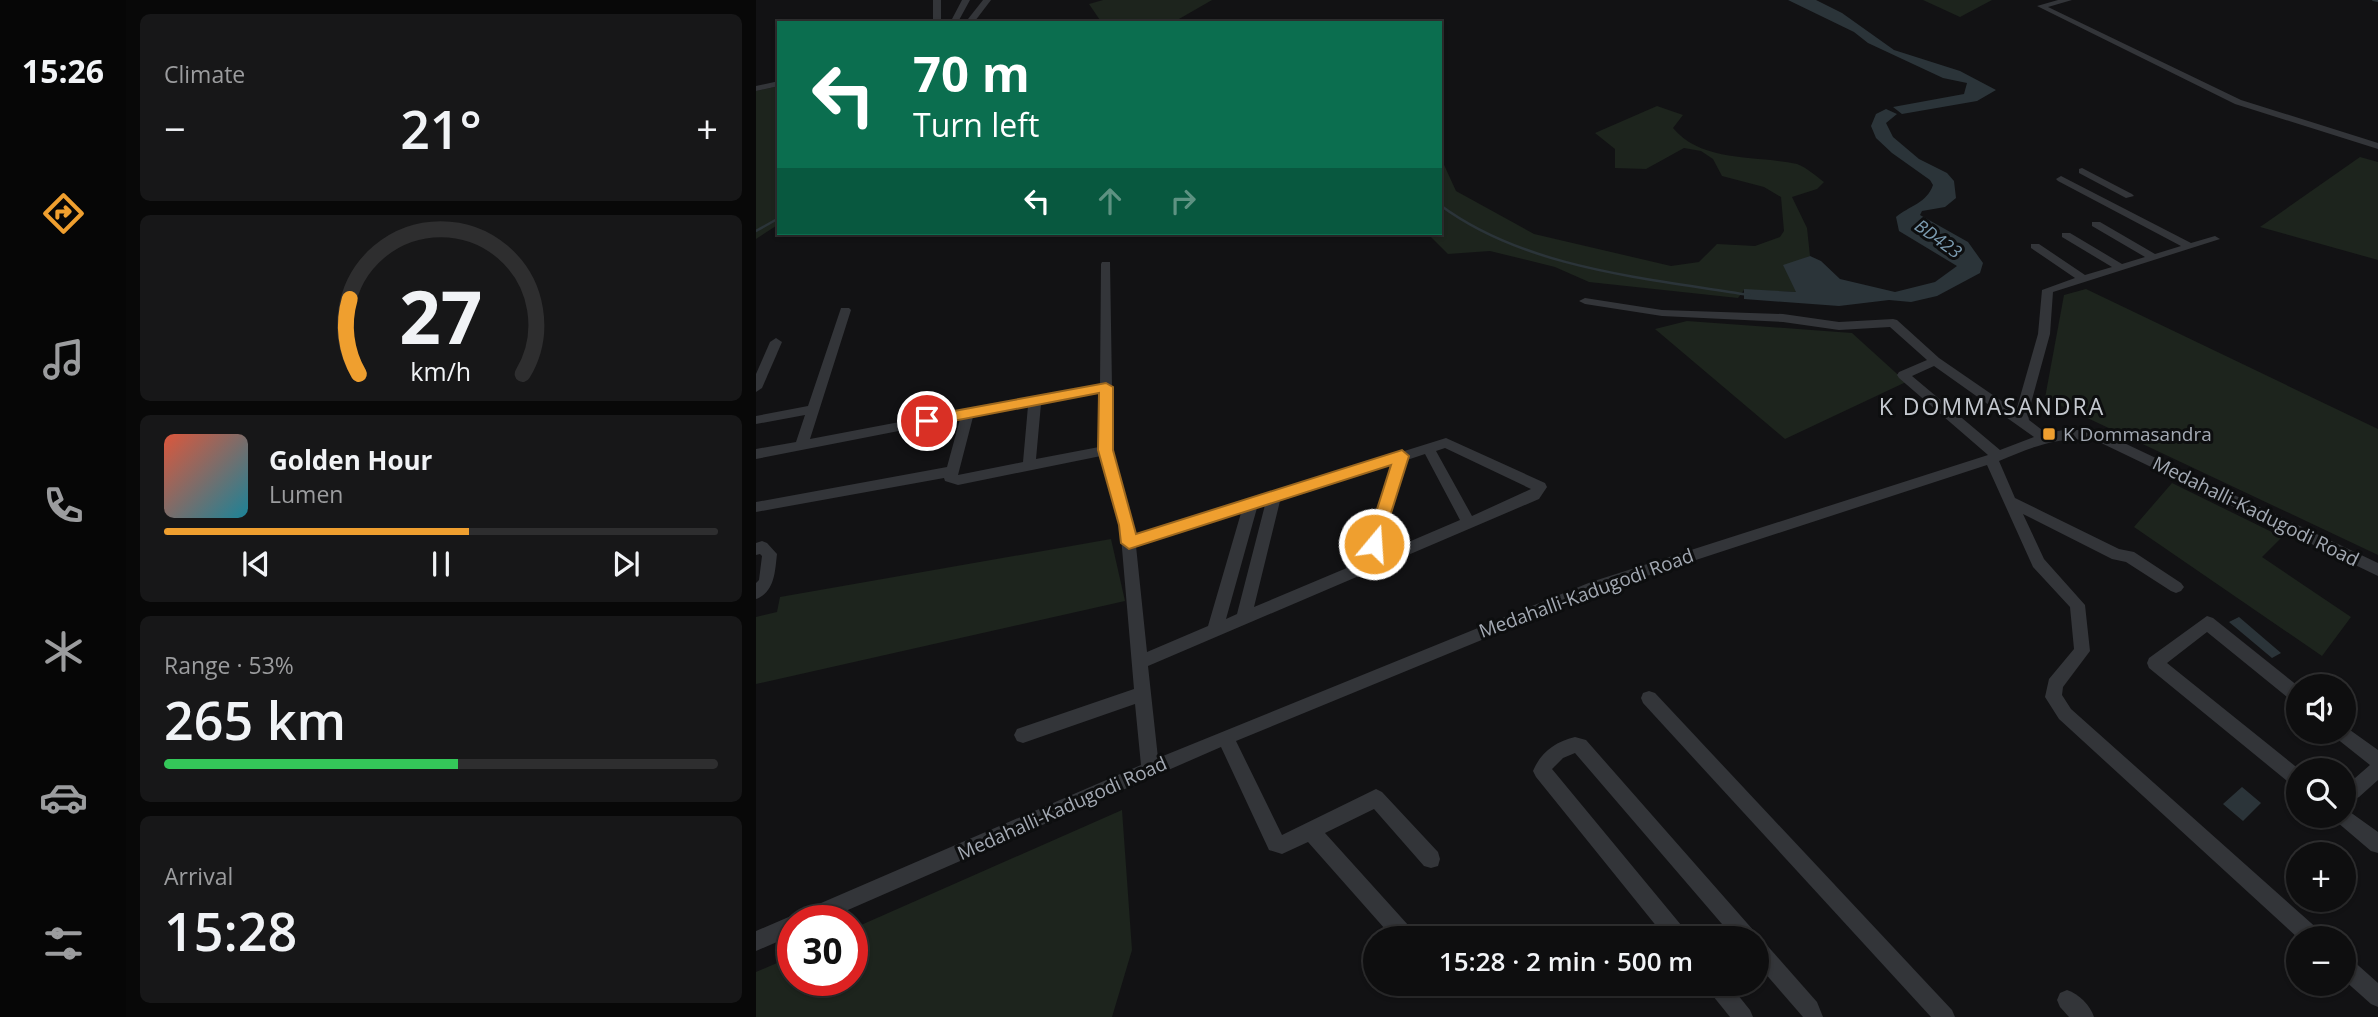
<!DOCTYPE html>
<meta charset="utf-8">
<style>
:root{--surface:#0e0e0f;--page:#171718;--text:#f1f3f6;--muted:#9b9c9e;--line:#2e2e2f;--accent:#ef9f2f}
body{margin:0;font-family:"Open Sans",sans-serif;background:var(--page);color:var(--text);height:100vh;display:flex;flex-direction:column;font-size:26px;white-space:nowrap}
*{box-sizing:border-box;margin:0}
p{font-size:23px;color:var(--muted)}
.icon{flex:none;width:38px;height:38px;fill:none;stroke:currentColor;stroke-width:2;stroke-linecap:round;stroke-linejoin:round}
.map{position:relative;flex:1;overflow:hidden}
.panel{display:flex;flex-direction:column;gap:14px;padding:14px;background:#080808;width:630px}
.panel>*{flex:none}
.top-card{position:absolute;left:21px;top:21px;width:665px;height:214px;border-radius:0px;box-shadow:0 2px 5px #0004,0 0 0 2px var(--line);background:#0b6e4f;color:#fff;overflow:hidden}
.controls{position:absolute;left:1530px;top:674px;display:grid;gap:14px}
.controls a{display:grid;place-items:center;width:70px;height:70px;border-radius:50%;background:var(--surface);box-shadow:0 2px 5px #0004,0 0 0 2px var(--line);font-size:35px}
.speed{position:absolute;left:21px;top:905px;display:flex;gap:14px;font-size:35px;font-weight:700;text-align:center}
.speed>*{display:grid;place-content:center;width:91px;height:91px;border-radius:50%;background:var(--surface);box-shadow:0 2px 5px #0004,0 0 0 2px var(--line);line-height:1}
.speed .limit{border:10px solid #d22;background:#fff;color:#111}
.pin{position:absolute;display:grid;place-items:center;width:60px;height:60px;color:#fff;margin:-30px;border:4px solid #fff;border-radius:50%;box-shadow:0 2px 7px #0007}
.me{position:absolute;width:77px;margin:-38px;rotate:18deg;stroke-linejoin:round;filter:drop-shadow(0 0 5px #0008)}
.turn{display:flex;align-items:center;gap:24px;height:147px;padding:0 21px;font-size:32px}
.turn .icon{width:91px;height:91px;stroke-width:2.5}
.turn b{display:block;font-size:49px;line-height:60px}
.lanes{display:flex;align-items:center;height:66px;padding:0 21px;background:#0003;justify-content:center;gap:35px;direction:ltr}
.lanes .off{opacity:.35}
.big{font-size:52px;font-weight:600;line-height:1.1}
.panel .card{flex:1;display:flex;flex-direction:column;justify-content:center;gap:10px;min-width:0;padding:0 24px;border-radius:10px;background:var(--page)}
.panel .dial{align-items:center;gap:0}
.dial svg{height:182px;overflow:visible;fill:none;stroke:var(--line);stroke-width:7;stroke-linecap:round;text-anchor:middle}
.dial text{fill:var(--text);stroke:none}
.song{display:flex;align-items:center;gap:21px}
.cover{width:84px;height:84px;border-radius:10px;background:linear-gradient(135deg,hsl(10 70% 55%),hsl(190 70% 35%))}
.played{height:7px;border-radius:4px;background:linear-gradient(90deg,var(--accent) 55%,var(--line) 55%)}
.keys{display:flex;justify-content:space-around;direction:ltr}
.heat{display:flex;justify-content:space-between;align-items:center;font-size:38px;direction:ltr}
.charge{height:10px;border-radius:5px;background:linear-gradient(90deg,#34c759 53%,var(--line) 0)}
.trip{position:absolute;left:607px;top:926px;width:406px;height:70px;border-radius:35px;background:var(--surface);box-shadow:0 2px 5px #0004,0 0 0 2px var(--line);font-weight:600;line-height:70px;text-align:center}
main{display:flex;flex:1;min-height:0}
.dock{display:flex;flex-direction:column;width:126px;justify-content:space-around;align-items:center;background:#060606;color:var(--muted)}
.dock .icon{width:49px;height:49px}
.dock .active{color:var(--accent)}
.dock b{font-size:32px;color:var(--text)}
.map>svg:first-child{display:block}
.green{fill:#1d241d}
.water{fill:#2b3439}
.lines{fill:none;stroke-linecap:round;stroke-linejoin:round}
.stream-far1{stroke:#2b3439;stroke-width:2}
.stream{stroke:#2b3439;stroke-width:2.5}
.minor{fill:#333539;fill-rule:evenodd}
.route{fill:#ef9f2f;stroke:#9b671f;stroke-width:2}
.poi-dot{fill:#ef9f2f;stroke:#0d0e0f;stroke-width:2.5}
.labels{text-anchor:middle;stroke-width:6;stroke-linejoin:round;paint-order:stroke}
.far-water-label{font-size:18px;font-style:italic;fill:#7b9bb0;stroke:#0d0e0f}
.poi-label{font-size:19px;fill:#a4aab4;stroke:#0d0e0f;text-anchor:start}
.street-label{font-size:19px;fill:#a4aab4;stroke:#0d0e0f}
.quarter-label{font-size:23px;letter-spacing:2px;fill:#c5c9d0;stroke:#0d0e0f}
</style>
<main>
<nav class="dock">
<b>15:26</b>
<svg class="icon active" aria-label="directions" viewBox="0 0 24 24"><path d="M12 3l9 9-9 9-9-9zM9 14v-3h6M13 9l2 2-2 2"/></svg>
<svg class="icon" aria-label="music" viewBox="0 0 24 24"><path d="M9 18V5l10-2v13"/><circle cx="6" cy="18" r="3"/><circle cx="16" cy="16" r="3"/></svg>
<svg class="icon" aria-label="phone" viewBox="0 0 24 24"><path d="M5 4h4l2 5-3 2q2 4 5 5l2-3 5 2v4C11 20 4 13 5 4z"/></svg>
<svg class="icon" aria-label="climate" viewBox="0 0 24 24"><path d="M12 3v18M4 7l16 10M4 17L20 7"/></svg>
<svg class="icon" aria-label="car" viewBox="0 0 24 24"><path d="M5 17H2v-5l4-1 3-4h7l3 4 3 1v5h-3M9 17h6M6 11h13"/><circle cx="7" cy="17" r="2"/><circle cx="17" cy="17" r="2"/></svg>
<svg class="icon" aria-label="filters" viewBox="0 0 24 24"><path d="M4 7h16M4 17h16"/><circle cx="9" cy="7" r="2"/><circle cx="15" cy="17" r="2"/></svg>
</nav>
<section class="panel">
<div class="card"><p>Climate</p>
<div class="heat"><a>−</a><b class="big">21°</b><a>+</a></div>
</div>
<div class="card dial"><svg viewBox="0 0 100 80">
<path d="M14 69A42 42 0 1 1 86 69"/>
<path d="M14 69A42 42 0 0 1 10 36" stroke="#ef9f2f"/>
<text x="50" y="56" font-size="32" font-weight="700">27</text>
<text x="50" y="72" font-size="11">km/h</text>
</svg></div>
<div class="card">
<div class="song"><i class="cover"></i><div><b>Golden Hour</b><p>Lumen</p></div></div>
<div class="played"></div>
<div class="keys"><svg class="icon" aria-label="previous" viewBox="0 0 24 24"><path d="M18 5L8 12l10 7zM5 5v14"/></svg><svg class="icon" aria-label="pause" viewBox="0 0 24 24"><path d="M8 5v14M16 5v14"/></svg><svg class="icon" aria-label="next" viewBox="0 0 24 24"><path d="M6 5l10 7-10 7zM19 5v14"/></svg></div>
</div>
<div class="card"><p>Range · 53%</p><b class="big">265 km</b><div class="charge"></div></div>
<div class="card"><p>Arrival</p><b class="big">15:28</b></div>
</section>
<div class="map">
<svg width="1622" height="1017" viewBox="0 0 1622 1017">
<rect width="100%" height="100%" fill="#121214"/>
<!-- green -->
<g class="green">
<polygon points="347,0 456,0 416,23 346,23 333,4"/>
<polygon points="1167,0 1236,0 1204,17"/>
<polygon points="23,86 23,224 0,239 0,91"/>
<path d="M901 106 927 115 917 128C946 163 1000 155 1041 164 1050 167 1060 176 1068 182L1061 189 1036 197 1051 228 1054 256 1037 263 1041 292 988 290 982 298 833 282 799 267 734 251 692 254 671 233H684V156L700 191 778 234 915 266 943 262 961 244 999 246 1024 237 1028 231 1025 197 1008 187 966 176 957 159 945 151 928 148 890 169 859 168V149L839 133Z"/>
<polygon points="1604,157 1622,162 1622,260 1504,227"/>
<polygon points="1330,289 1622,429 1622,555 1289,398 1308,295"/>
<polygon points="931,321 1096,333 1150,382 1029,439 899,329"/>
<polygon points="1416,483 1526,537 1506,557 1595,617 1566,656 1378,527"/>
<polygon points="355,539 369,601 0,684 0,617 21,612 24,597"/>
<polygon points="366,810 376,950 356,1017 0,1017 0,972 37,956 37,980 96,980 96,929"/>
</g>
<!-- water -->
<g class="water">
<polygon points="1032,0 1060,0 1086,13 1138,50 1204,71 1240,90 1221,101 1146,114 1137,107 1208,94 1211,83 1187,78 1112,43 1098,32"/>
<path d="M1130 109 1141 114 1130 123 1137 137 1163 159 1191 173 1198 181 1200 198 1189 207 1166 211 1164 215 1212 242 1227 263 1224 273 1181 296 1155 302 1133 300 1083 306 988 299V289L1040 292 1027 265 1054 256 1065 261 1084 279 1139 292 1179 282 1201 266 1143 231 1140 217C1153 206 1171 203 1177 185L1174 180 1136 153 1120 138 1115 126 1120 114Z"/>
<polygon points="1483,617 1525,653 1516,658 1473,622"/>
<polygon points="1486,787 1505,803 1487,821 1467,804"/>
</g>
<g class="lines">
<!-- stream-far1 -->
<polyline class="stream-far1" points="1617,0 1622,1"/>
<!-- stream -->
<g class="stream">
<path d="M684 205C770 269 890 278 993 295"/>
<polyline points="0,231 23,218"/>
</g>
<!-- minor -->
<g class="minor">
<rect x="177" y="0" width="8" height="23"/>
<polygon points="206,0 214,0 202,22 186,23 196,19"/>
<polygon points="227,0 235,0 219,21 213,21 212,19"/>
<polygon points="1302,0 1316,0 1292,7 1485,100 1622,143 1622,149 1479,104 1281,6"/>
<polygon points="23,81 23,86 0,91 0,86"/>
<polygon points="1326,168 1376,194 1378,196 1370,198 1323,173 1323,169"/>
<path d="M1305 176 1435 243 1459 236 1464 239 1297 292 1294 334 1272 414 1273 420 1290 433 1314 429 1349 434 1622 563V576L1341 441C1304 435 1276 447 1243 461L1259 498 1363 549 1378 552 1425 583 1428 587 1425 591 1420 593 1415 591 1370 562 1356 559 1267 514 1288 559 1329 605 1334 651 1307 687 1306 695 1315 709 1564 931 1567 938H1542L1303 719 1289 697 1293 679 1318 649 1314 607 1277 567 1231 465 845 591 480 741 526 835 620 789 626 792 682 852 684 859 682 866 675 868 668 866 618 809 569 833 653 926 656 933 654 938H637L552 842 526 854 513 850 465 747 69 920H37V935L0 951V931L385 765 379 704 267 743 261 741 258 735 261 729 378 689 364 525 345 456 202 485 189 481 188 478 0 512V502L191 467 204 419 0 459V449L40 442 49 415 0 424V416L52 406 85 308H93L95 310 54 439 344 384 345 264 346 262H354L357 450 379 535 690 438 789 483 791 487 783 499 392 666 402 758 835 582 1232 455 1143 378 1141 375 1143 372 1171 360 1134 327 1083 330 1027 322 906 316 829 304 823 301 829 298 906 310 1027 314 1083 322 1137 319 1141 320 1183 358 1260 411 1282 334 1286 290 1319 278 1275 248V244H1283L1329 275 1356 267 1306 237V233H1314L1366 264 1389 257 1336 226V222H1344L1399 254 1425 246 1302 181 1300 179ZM1178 366 1278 437 1244 450 1156 376ZM344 392 343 447 280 459 285 404ZM272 406 267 462 202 475 217 417ZM689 448 775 489 716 516 680 451ZM669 454 704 520 622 555 651 460ZM636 465 605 562 498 607 524 501ZM509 505 481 614 470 619 501 508ZM485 513 452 626 391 652 380 546Z"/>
<polygon points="20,338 26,342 6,388 0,392 0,374 14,342"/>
<path d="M6 541 11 543 21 554C19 571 19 592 0 599V583L3 580 6 556 4 554 0 555V543Z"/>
<polygon points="1451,616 1457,618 1542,686 1542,703 1536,701 1451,632 1411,663 1544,770 1542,770 1542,787 1536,785 1393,668 1391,663 1393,658"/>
<polygon points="893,691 899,693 1196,1010 1199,1017 1175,1017 887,703 885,698 887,693"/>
<polygon points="1587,725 1622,750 1622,780 1603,797 1597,800 1591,797 1588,791 1591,785 1614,765 1580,738 1578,732 1587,732"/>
<path d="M819 737 830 740 998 931 1001 938H978L819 753 807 758 796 769 930 931 933 938H910L780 777 777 771C785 752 799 742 819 737Z"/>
<polygon points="1587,807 1622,832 1622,853 1615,851 1581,822 1578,816 1587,816"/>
<polygon points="1001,939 1008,942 1061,1002 1067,1017 1047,1017 1001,964"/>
<polygon points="1587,955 1594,958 1622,983 1622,1007 1615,1004 1587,979"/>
<polygon points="950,984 973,984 994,1010 997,1017 974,1017 953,991"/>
<path d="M1311 990C1323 994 1334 1005 1338 1017H1313L1304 1007 1301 1000 1304 993Z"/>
</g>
</g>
<!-- route -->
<polygon class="route" points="350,383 357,387 357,450 380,534 646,450 653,456 624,548 612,548 610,544 635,465 373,549 365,543 363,525 342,450 343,393 171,426 164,421 171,416"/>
<!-- markers -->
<rect class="poi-dot" x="1286" y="427" width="14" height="14" rx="3.5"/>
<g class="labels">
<!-- far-water labels -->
<g class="far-water-label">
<text transform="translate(1182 239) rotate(36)" y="6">BD423</text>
</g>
<!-- poi labels -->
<g class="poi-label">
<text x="1307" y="441">K Dommasandra</text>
</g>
<!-- street labels -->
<g class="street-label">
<text transform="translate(1500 511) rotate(26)" y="7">Medahalli-Kadugodi Road</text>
<text transform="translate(830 593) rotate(-20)" y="7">Medahalli-Kadugodi Road</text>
<text transform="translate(306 808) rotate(-24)" y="7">Medahalli-Kadugodi Road</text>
</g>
<!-- quarter labels -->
<g class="quarter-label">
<text x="1236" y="415">K DOMMASANDRA</text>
</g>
</g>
</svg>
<div class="controls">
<a><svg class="icon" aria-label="sound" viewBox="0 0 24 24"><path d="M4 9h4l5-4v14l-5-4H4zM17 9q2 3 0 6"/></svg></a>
<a><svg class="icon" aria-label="search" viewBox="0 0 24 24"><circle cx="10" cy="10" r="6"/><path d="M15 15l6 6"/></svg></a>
<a>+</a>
<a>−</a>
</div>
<div class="speed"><div class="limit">30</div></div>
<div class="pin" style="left:171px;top:421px;background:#d93025"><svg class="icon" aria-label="arrive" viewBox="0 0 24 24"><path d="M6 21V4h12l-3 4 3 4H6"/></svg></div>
<svg class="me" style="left:618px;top:544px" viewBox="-20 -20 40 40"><circle r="17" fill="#ef9f2f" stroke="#fff" stroke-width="3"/><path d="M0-11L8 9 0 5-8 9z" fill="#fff"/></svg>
<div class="trip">15:28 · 2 min · 500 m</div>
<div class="top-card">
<div class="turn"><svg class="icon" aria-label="left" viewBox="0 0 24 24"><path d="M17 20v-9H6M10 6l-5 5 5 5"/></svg><div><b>70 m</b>Turn left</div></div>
<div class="lanes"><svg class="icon" aria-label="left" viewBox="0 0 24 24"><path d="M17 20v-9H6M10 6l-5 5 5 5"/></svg><svg class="icon off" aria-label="ahead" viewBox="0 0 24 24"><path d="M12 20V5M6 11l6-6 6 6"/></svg><svg class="icon off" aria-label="right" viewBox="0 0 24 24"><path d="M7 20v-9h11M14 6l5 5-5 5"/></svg></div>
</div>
</div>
</main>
